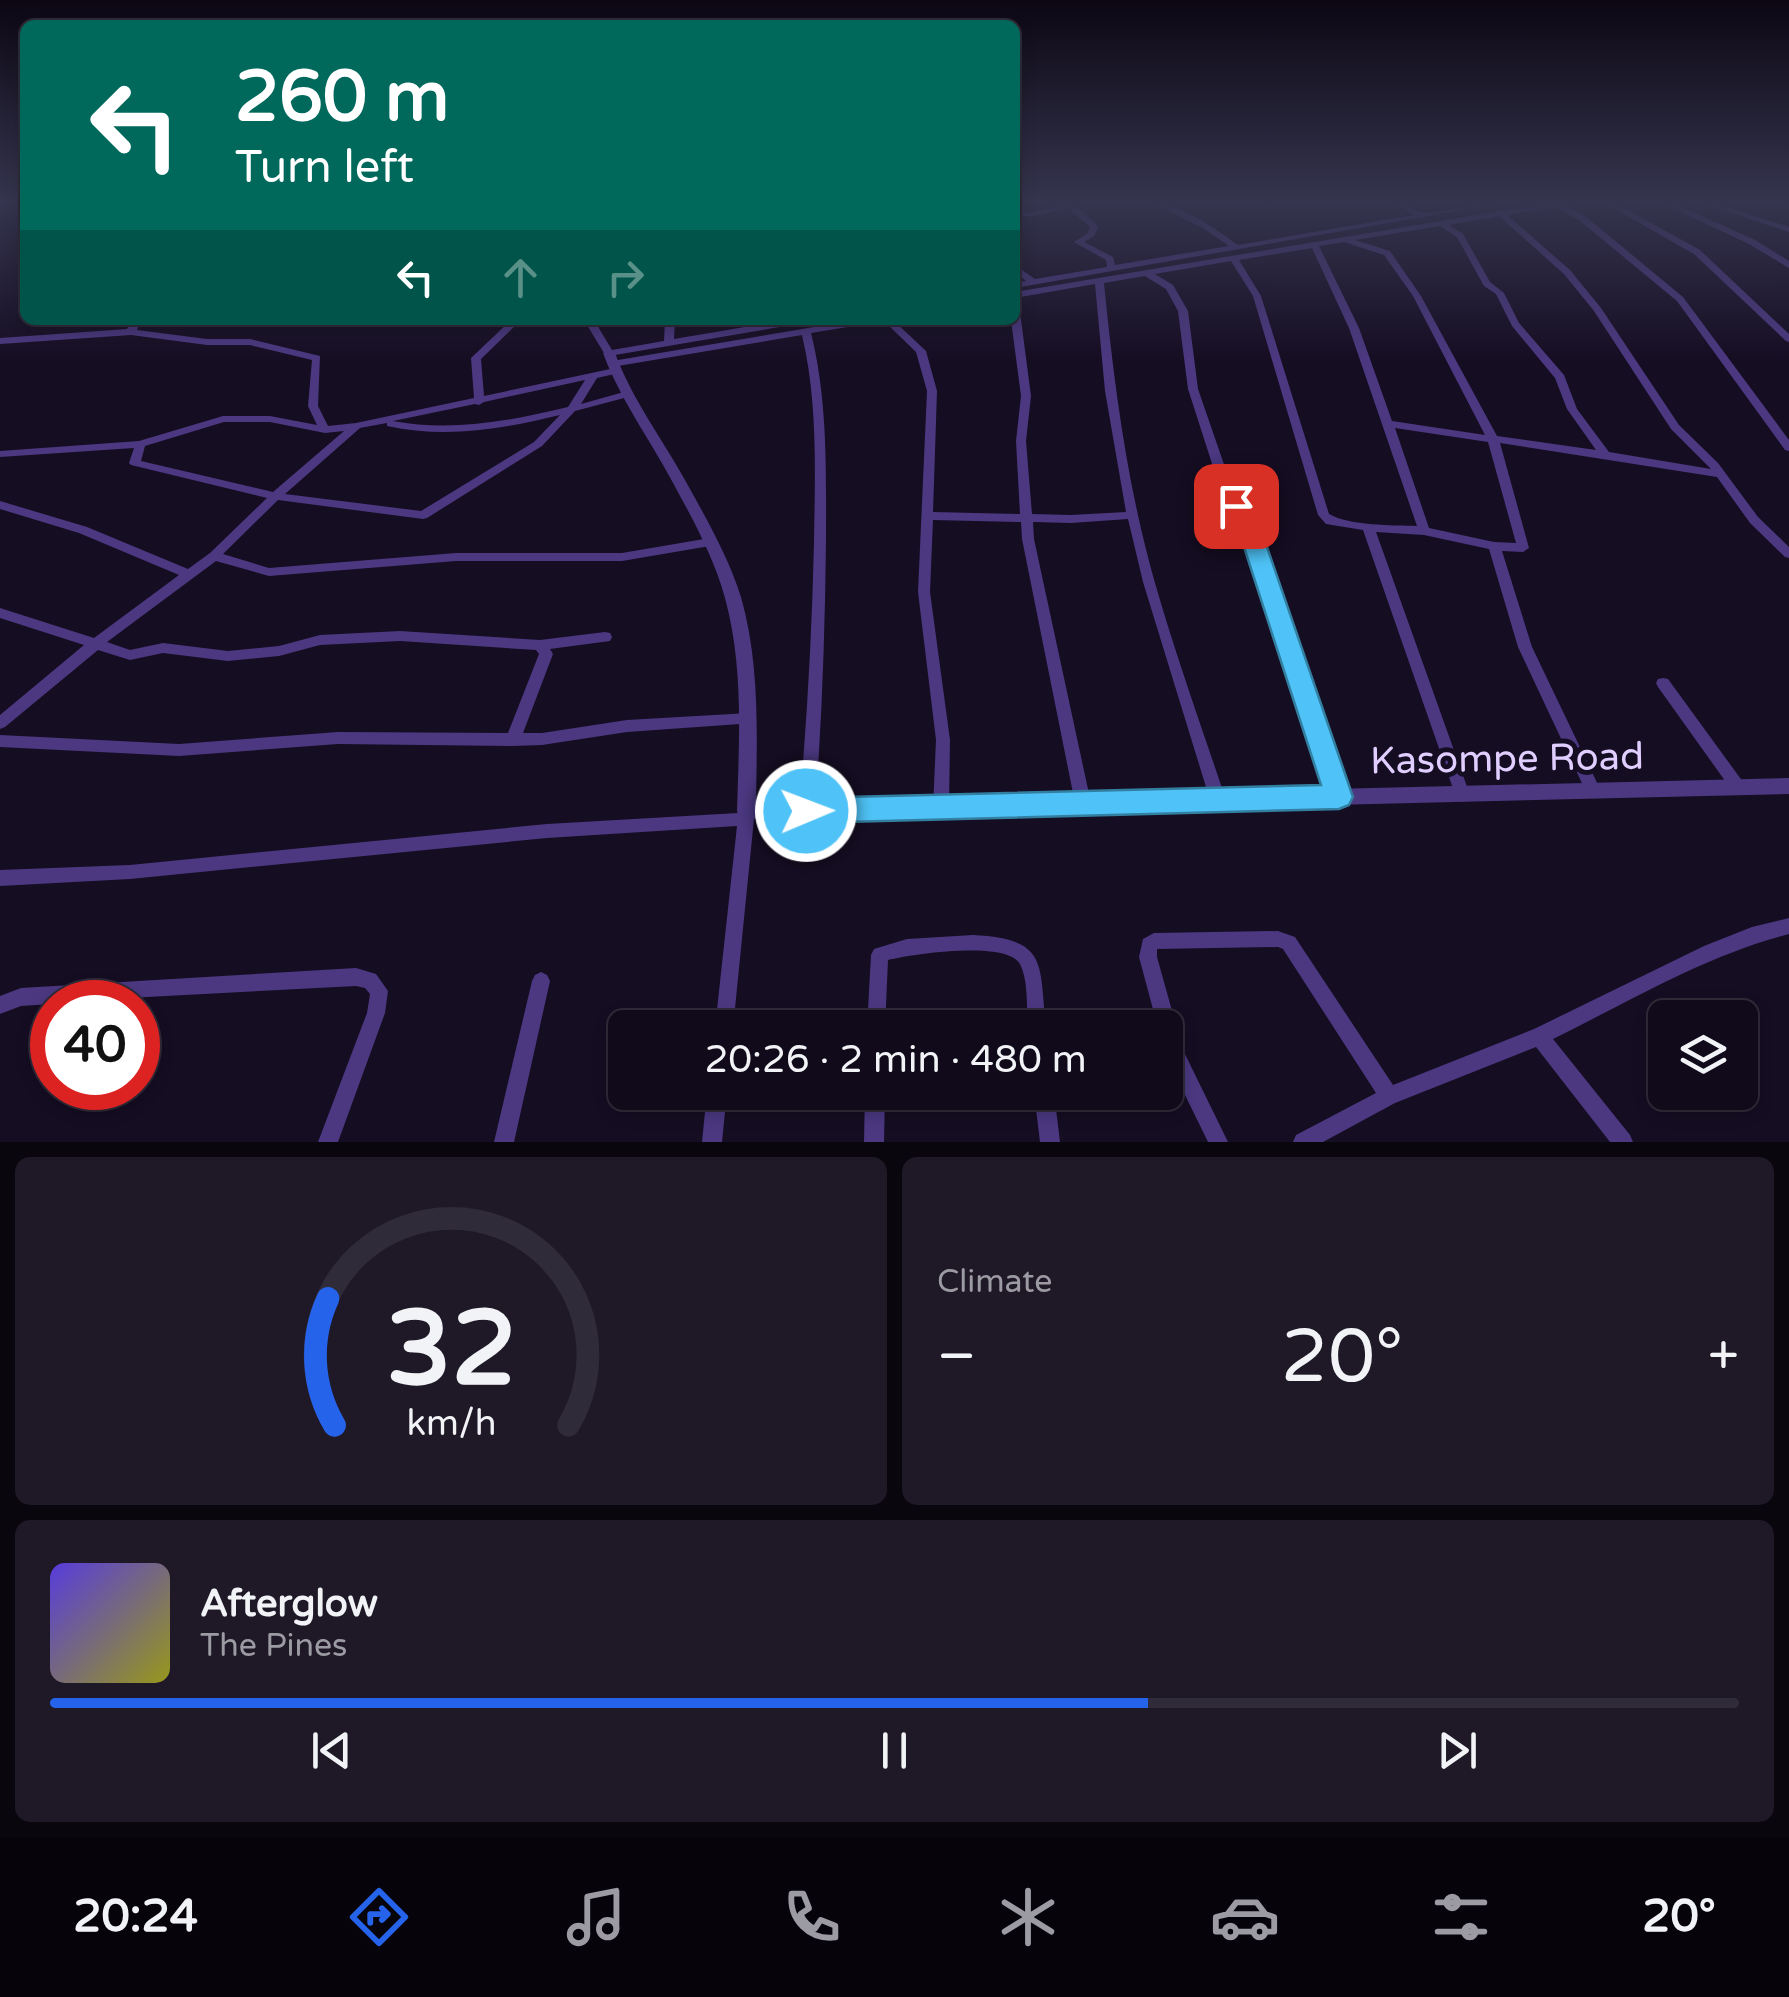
<!DOCTYPE html>
<meta charset="utf-8">
<style>
:root{--surface:#100a1a;--page:#1e1827;--text:#f1f3f6;--muted:#9c9aa2;--line:#302b39;--accent:#2563eb}
body{margin:0;font-family:"Varela Round",sans-serif;background:var(--page);color:var(--text);height:100vh;display:flex;flex-direction:column;font-size:38px;white-space:nowrap}
*{box-sizing:border-box;margin:0}
p{font-size:32px;color:var(--muted)}
.icon{flex:none;width:55px;height:55px;fill:none;stroke:currentColor;stroke-width:2;stroke-linecap:round;stroke-linejoin:round}
.map{position:relative;height:1142px;overflow:hidden}
.sheet{display:flex;flex-direction:column;gap:15px;padding:15px;background:#09060e;flex:1}
.sheet>*{flex:none}
.hud{position:absolute;left:20px;top:20px;width:1000px;height:305px;border-radius:15px;box-shadow:0 5px 15px #0003,0 0 0 2px var(--line);background:#00695c;color:#fff;overflow:hidden}
.buttons{position:absolute;left:1648px;top:1000px;display:grid;gap:20px}
.buttons a{display:grid;place-items:center;width:110px;height:110px;border-radius:15px;background:var(--surface);box-shadow:0 5px 15px #0003,0 0 0 2px var(--line);font-size:50px}
.speed{position:absolute;left:30px;top:980px;display:flex;gap:20px;font-size:50px;font-weight:700;text-align:center}
.speed>*{display:grid;place-content:center;width:130px;height:130px;border-radius:50%;background:var(--surface);box-shadow:0 5px 15px #0003,0 0 0 2px var(--line);line-height:1}
.speed .limit{border:15px solid #d22;background:#fff;color:#111}
.pin{position:absolute;display:grid;place-items:center;width:85px;height:85px;color:#fff;margin:-42px;border-radius:20px;box-shadow:0 5px 15px #0006}
.me{position:absolute;width:110px;margin:-55px;rotate:89deg;stroke-linejoin:round;filter:drop-shadow(0 0 8px #0008)}
.turn{display:flex;align-items:center;gap:35px;height:210px;padding:0 50px;font-size:45px}
.turn .icon{width:130px;height:130px;stroke-width:2.5}
.turn b{display:block;font-size:70px;line-height:85px}
.lanes{display:flex;align-items:center;height:95px;padding:0 50px;background:#0003;justify-content:center;gap:50px;direction:ltr}
.lanes .off{opacity:.35}
.big{font-size:75px;font-weight:600;line-height:1.1}
.sheet .tile{flex:1;display:flex;flex-direction:column;justify-content:center;gap:15px;min-width:0;padding:0 35px;border-radius:15px;background:var(--page)}
.sheet .dial{align-items:center;gap:0}
.dial svg{height:260px;overflow:visible;fill:none;stroke:var(--line);stroke-width:7;stroke-linecap:round;text-anchor:middle}
.dial text{fill:var(--text);stroke:none}
.song{display:flex;align-items:center;gap:30px}
.cover{width:120px;height:120px;border-radius:15px;background:linear-gradient(135deg,hsl(250 70% 55%),hsl(60 70% 35%))}
.played{height:10px;border-radius:5px;background:linear-gradient(90deg,var(--accent) 65%,var(--line) 65%)}
.keys{display:flex;justify-content:space-around;direction:ltr}
.heat{display:flex;justify-content:space-between;align-items:center;font-size:55px;direction:ltr}
.sheet .tiles{flex:1;display:grid;gap:15px;grid-template-columns:1fr 1fr}
.tile:last-child{grid-column:span 2}
.trip{position:absolute;left:608px;top:1010px;width:575px;height:100px;border-radius:15px;background:var(--surface);box-shadow:0 5px 15px #0003,0 0 0 2px var(--line);font-weight:600;line-height:100px;text-align:center}
.menu{display:flex;height:160px;justify-content:space-around;align-items:center;background:#06040a;color:var(--muted)}
.menu .icon{width:70px;height:70px}
.menu .on{color:var(--accent)}
.menu b{font-size:45px;color:var(--text)}
.map>svg:first-child{display:block}
.lines{fill:none;stroke-linecap:round;stroke-linejoin:round}
.minor{fill:#4b3881;fill-rule:evenodd}
.tertiary{fill:#4b3881;fill-rule:evenodd}
.route{fill:#4fc3f7;stroke:#337fa1;stroke-width:2.5}
.labels{text-anchor:middle;stroke-width:10;stroke-linejoin:round;paint-order:stroke}
.near-street-label{font-size:38px;fill:#dfceff;stroke:#150d22}
</style>
<div class="map">
<svg width="1789" height="1142" viewBox="0 0 1789 1142">
<rect width="100%" height="100%" fill="#150d22"/>
<g class="lines">
<!-- minor -->
<g class="minor">
<polygon points="17,202 25,202 25,212 22,212"/>
<path d="M1063 202H1072L1097 225 1098 227 1094 236 1084 242 1113 257 1115 265 1229 246 1203 228 1150 202C1177 202 1216 229 1238 245L1414 215 1391 202C1405 202 1416 214 1429 213 1456 210 1481 202 1509 202L1015 288V282L1026 281 1015 272V265L1035 279 1107 267 1106 260 1074 242 1088 233 1090 227 1068 208 1030 217 1015 214V210L1030 213 1064 204Z"/>
<path d="M1554 202H1573L1564 205 1585 216 1683 297 1789 440V451L1785 450 1677 301 1579 220 1555 207 1507 215 1570 270 1601 308 1679 425 1718 463 1758 517 1789 547V558L1785 557 1750 523 1717 477 1500 443 1529 548 1523 552 1502 551 1532 647 1601 791 1598 796 1593 798 1588 796 1518 647 1489 549 1424 535 1376 532 1470 795 1467 800 1462 802 1457 800 1363 530 1326 524 1318 515 1253 296 1231 261 1155 274 1173 285 1188 311 1198 389 1228 476 1261 547 1347 797 1344 802 1339 804 1334 802 1331 797 1249 547 1216 476 1188 389 1178 311 1166 289 1145 276 1104 283C1114 384 1127 485 1155 583 1176 656 1202 728 1226 800L1223 805 1218 807 1213 805 1210 800 1143 582 1128 519 1071 523 1033 522 1034 539 1091 803 1088 808 1083 810 1078 808 1075 803 1022 539 1021 522 933 520 930 592 950 740 949 808 947 813 941 815 935 813 933 808 936 740 918 592 927 391 916 352 883 320H893L926 351 937 391 933 512 1020 514 1016 441 1021 396 1011 320H1015V309L1020 312 1031 396 1026 441 1032 514 1071 515 1126 512 1105 391 1095 284 1015 298V292L1495 212 1499 210 1502 211ZM1499 216 1564 274 1594 311 1671 429 1711 469 1609 452 1577 409 1564 375 1519 323 1504 293 1490 282 1463 234 1449 225ZM1440 226 1457 237 1484 286 1496 294 1512 326 1555 378 1567 409 1596 450 1497 436 1421 296 1390 251 1355 240ZM1344 242 1384 255 1413 296 1485 435 1392 421 1359 328 1319 246ZM1312 248 1349 328 1417 526C1392 525 1350 526 1329 514L1261 296 1239 260ZM1395 428 1488 442 1516 543 1494 542 1429 528Z"/>
<polygon points="1603,202 1613,202 1700,250 1789,334 1789,342 1786,341 1694,254"/>
<polygon points="1660,202 1671,202 1755,240 1789,261 1789,268 1749,244"/>
<polygon points="1699,202 1711,202 1789,227 1789,232"/>
<path d="M122 320H132L138 327 137 330 207 339H250L320 356 318 406 328 426 356 423 474 398 471 358 511 320H521L481 359 484 396 615 368 620 371 619 373 597 378 581 404 624 392 628 393V397L575 411 542 446 427 518 423 519 278 500 223 554 269 568 456 553H622L710 538 716 542 710 546 622 561H456L269 576 216 561 107 642 130 650 163 643 228 651 279 646 320 635 400 631 540 640 605 632 610 633 612 637 610 641 550 649 553 654 523 733H542L627 720 749 713 754 715 756 719 754 723 627 732 542 745 513 746 338 744 179 756 0 747V735L179 744 338 732 508 733 539 654 536 650 400 641 320 645 279 656 228 661 163 653 130 660 98 650 5 727 0 729V715L84 645 0 618V608L94 638 179 575 79 533 0 509V501L87 527 188 569 210 553 267 498 131 465 129 463 134 448 0 457V451L139 441 223 416H270L317 425 308 406 312 360 250 345H207L131 335 0 344V338L127 329 128 327ZM585 380 568 407C510 421 452 432 393 421L475 404 479 405 484 402ZM560 415 534 442 421 511 285 494 360 428 387 423V426C446 439 503 429 560 415ZM224 422H270L325 433 344 431 273 492 141 461 145 446Z"/>
<polygon points="584,320 594,320 612,350 664,341 665,320 675,320 674,339 787,320 808,320 803,323 609,356 604,353"/>
<path d="M856 320H877L872 323 811 333C828 401 826 471 826 541 825 631 822 721 815 811L813 816 807 818 801 816 799 811C807 721 812 632 814 542 815 472 818 403 802 335L612 367 607 364 612 361Z"/>
<polygon points="1663,678 1668,679 1743,782 1746,787 1743,792 1738,793 1733,792 1658,687 1656,683 1658,679"/>
<polygon points="746,804 752,806 754,819 733,1028 715,1028 737,826 547,838 130,879 0,886 0,870 130,865 547,824 738,813 740,806"/>
<path d="M1789 918V934C1706 955 1630 1001 1553 1039L1630 1135 1633 1142H1610L1536 1047 1395 1103 1323 1142H1293L1296 1135 1376 1093 1283 949 1278 947 1157 949V957L1183 1050 1228 1142H1208L1165 1054V1028H1158L1139 957 1143 939 1154 933 1278 931 1295 937 1393 1085 1534 1029 1704 946 1752 927Z"/>
<path d="M973 935C1049 939 1039 963 1046 1028H1028C1026 1008 1029 982 1020 964 1007 940 912 954 888 960L885 1028H867L871 955 874 949 907 939Z"/>
<polygon points="356,968 376,974 388,991 385,1013 338,1142 318,1142 367,1013 370,994 365,988 356,986 52,1002 52,1004 21,1006 0,1014 0,996 21,988"/>
<polygon points="541,972 547,975 550,981 514,1142 494,1142 532,981 535,975"/>
<polygon points="707,1092 727,1092 722,1142 702,1142"/>
<polygon points="865,1092 885,1092 884,1142 864,1142"/>
<polygon points="1034,1092 1054,1092 1060,1142 1040,1142"/>
</g>
<!-- tertiary -->
<path class="tertiary" d="M609 350 615 353C632 399 661 437 685 480 706 518 728 556 741 597 760 664 757 734 756 803L1789 778V794L746 819 739 817 737 811C739 740 744 668 725 598 714 557 692 518 672 481 649 438 620 399 603 353Z"/>
</g>
<!-- sky -->
<linearGradient id="sky" x2="0" y2="1"><stop stop-color="#0c0713"/><stop offset="0.56" stop-color="#35354f"/><stop offset="1" stop-color="#35354f" stop-opacity="0"/></linearGradient>
<rect width="1789" height="362" fill="url(#sky)"/>
<!-- route -->
<polygon class="route" points="1236,499 1247,506 1267,547 1353,797 1349,805 1339,809 806,823 796,819 792,811 796,802 806,798 1321,785 1244,547 1226,506"/>
<g class="labels">
<!-- near-street labels -->
<g class="near-street-label">
<text transform="translate(1507 758) rotate(-1)" y="13">Kasompe Road</text>
</g>
</g>
</svg>
<div class="buttons">
<a><svg class="icon" aria-label="layers" viewBox="0 0 24 24"><path d="M12 4l9 5-9 5-9-5zM3 14l9 5 9-5"/></svg></a>
</div>
<div class="speed"><div class="limit">40</div></div>
<div class="pin" style="left:1236px;top:506px;background:#d93025"><svg class="icon" aria-label="arrive" viewBox="0 0 24 24"><path d="M6 21V4h12l-3 4 3 4H6"/></svg></div>
<svg class="me" style="left:806px;top:811px" viewBox="-20 -20 40 40"><circle r="17" fill="#4fc3f7" stroke="#fff" stroke-width="3"/><path d="M0-11L8 9 0 5-8 9z" fill="#fff"/></svg>
<div class="trip">20:26 · 2 min · 480 m</div>
<div class="hud">
<div class="turn"><svg class="icon" aria-label="left" viewBox="0 0 24 24"><path d="M17 20v-9H6M10 6l-5 5 5 5"/></svg><div><b>260 m</b>Turn left</div></div>
<div class="lanes"><svg class="icon" aria-label="left" viewBox="0 0 24 24"><path d="M17 20v-9H6M10 6l-5 5 5 5"/></svg><svg class="icon off" aria-label="ahead" viewBox="0 0 24 24"><path d="M12 20V5M6 11l6-6 6 6"/></svg><svg class="icon off" aria-label="right" viewBox="0 0 24 24"><path d="M7 20v-9h11M14 6l5 5-5 5"/></svg></div>
</div>
</div>
<section class="sheet">
<div class="tiles">
<div class="tile dial"><svg viewBox="0 0 100 80">
<path d="M14 69A42 42 0 1 1 86 69"/>
<path d="M14 69A42 42 0 0 1 12 30" stroke="#2563eb"/>
<text x="50" y="56" font-size="32" font-weight="700">32</text>
<text x="50" y="72" font-size="11">km/h</text>
</svg></div>
<div class="tile"><p>Climate</p>
<div class="heat"><a>−</a><b class="big">20°</b><a>+</a></div>
</div>
<div class="tile">
<div class="song"><i class="cover"></i><div><b>Afterglow</b><p>The Pines</p></div></div>
<div class="played"></div>
<div class="keys"><svg class="icon" aria-label="previous" viewBox="0 0 24 24"><path d="M18 5L8 12l10 7zM5 5v14"/></svg><svg class="icon" aria-label="pause" viewBox="0 0 24 24"><path d="M8 5v14M16 5v14"/></svg><svg class="icon" aria-label="next" viewBox="0 0 24 24"><path d="M6 5l10 7-10 7zM19 5v14"/></svg></div>
</div>
</div>
</section>
<nav class="menu">
<b>20:24</b>
<svg class="icon on" aria-label="directions" viewBox="0 0 24 24"><path d="M12 3l9 9-9 9-9-9zM9 14v-3h6M13 9l2 2-2 2"/></svg>
<svg class="icon" aria-label="music" viewBox="0 0 24 24"><path d="M9 18V5l10-2v13"/><circle cx="6" cy="18" r="3"/><circle cx="16" cy="16" r="3"/></svg>
<svg class="icon" aria-label="phone" viewBox="0 0 24 24"><path d="M5 4h4l2 5-3 2q2 4 5 5l2-3 5 2v4C11 20 4 13 5 4z"/></svg>
<svg class="icon" aria-label="climate" viewBox="0 0 24 24"><path d="M12 3v18M4 7l16 10M4 17L20 7"/></svg>
<svg class="icon" aria-label="car" viewBox="0 0 24 24"><path d="M5 17H2v-5l4-1 3-4h7l3 4 3 1v5h-3M9 17h6M6 11h13"/><circle cx="7" cy="17" r="2"/><circle cx="17" cy="17" r="2"/></svg>
<svg class="icon" aria-label="filters" viewBox="0 0 24 24"><path d="M4 7h16M4 17h16"/><circle cx="9" cy="7" r="2"/><circle cx="15" cy="17" r="2"/></svg>
<b>20°</b>
</nav>
